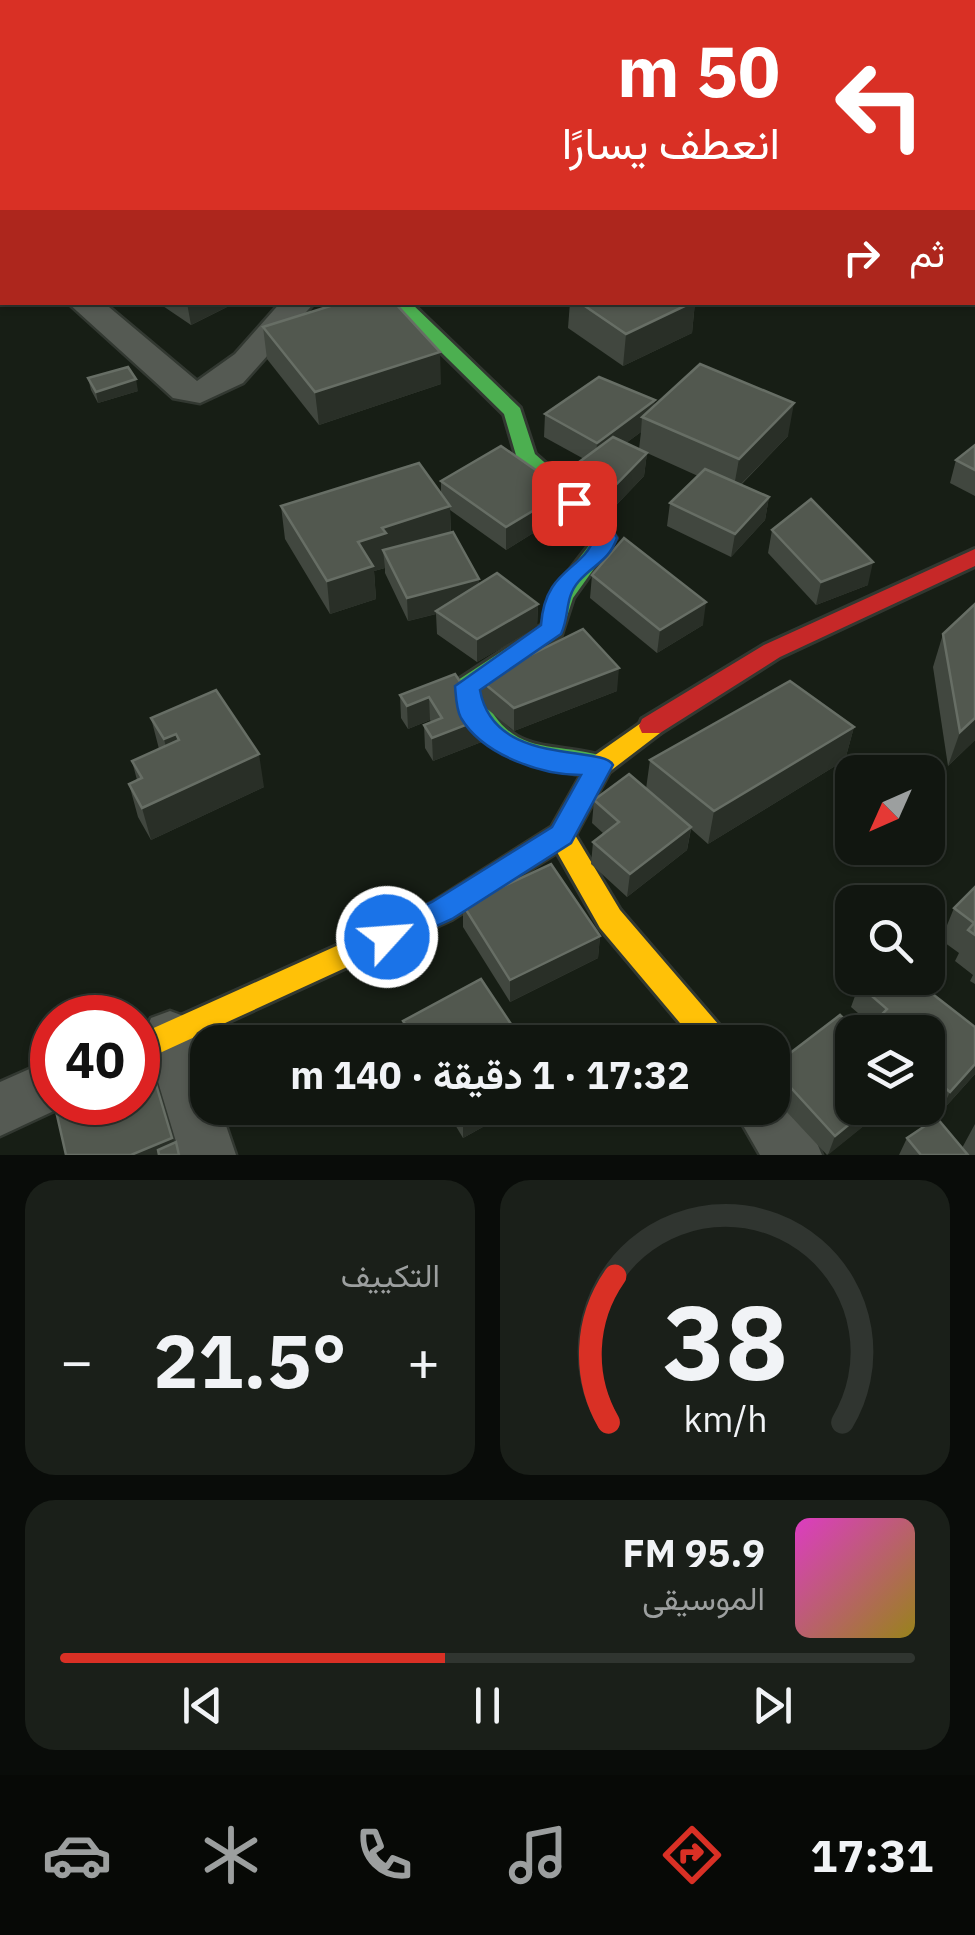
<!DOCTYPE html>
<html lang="ar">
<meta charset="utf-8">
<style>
:root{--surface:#111610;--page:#1a1f19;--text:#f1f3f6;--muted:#9c9f9f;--line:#303530;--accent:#d93025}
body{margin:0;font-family:"IBM Plex Sans",Vazirmatn,sans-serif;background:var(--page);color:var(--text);direction:rtl;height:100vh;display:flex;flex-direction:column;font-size:38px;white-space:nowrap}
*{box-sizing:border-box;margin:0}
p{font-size:32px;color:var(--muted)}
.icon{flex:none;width:55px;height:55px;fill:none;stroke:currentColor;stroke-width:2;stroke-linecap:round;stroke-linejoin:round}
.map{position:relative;height:1155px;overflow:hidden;direction:ltr}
.details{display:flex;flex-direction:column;gap:25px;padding:25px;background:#090c09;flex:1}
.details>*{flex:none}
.banner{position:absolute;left:0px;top:0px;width:975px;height:305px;box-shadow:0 2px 8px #0004,0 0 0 2px var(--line);direction:rtl;background:#d93025;color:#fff;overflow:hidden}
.needle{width:65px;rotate:225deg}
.controls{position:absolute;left:835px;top:755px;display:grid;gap:20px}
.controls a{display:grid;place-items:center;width:110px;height:110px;border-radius:20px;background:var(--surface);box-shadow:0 2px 8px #0004,0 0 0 2px var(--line);font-size:50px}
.speed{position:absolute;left:30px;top:995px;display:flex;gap:20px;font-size:50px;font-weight:700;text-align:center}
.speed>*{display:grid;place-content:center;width:130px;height:130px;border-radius:50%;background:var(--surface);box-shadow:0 2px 8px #0004,0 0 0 2px var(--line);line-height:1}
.speed .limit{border:15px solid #d22;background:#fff;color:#111}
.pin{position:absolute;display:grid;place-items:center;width:85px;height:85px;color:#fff;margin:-42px;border-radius:20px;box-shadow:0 5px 15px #0006}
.me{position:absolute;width:110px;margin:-55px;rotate:64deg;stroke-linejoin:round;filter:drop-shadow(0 0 8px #0008)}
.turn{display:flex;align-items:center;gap:35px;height:210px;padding:0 30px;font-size:45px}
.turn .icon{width:130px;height:130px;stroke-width:2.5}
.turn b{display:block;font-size:70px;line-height:85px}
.then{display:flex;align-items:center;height:95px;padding:0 30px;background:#0003;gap:20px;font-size:38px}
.big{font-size:75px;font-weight:700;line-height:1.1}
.details .tile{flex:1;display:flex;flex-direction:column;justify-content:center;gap:15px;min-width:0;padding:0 35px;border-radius:30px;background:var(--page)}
.details .dial{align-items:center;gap:0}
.dial svg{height:260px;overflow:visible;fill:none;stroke:var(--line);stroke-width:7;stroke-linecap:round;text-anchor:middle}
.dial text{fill:var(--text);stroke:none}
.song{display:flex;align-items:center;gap:30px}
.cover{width:120px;height:120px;border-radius:15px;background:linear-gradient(135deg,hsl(310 70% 55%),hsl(50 70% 35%))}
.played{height:10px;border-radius:5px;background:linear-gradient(90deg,var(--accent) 45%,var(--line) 45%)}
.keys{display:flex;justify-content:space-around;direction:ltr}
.heat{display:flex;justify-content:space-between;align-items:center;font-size:55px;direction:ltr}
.details .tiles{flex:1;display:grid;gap:25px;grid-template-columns:1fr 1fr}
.tile:last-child{grid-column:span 2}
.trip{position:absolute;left:190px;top:1025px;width:600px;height:100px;border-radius:30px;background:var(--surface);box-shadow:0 2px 8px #0004,0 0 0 2px var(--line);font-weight:700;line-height:100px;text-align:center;direction:rtl}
.tabs{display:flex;height:160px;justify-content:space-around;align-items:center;background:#070906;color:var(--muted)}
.tabs .icon{width:70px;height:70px}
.tabs .selected{color:var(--accent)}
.tabs b{font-size:45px;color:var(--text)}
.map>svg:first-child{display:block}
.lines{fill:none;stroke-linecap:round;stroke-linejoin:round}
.street-casing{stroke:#323831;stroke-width:5}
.fast-casing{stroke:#323831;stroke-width:6}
.slow-casing{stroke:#323831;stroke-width:6}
.jam-casing{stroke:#323831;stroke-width:6}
.street{fill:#555a53;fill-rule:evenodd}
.fast{fill:#4caf50;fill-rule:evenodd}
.slow{fill:#ffc107;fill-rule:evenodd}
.jam{fill:#c62828;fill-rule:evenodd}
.wall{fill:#41473f;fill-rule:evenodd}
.shaded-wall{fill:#292f27}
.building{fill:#52584f;stroke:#676e65;stroke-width:2.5}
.route{fill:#1a73e8;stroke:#114b97;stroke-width:2.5}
</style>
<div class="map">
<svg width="975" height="1155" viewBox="0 0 975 1155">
<rect width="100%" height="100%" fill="#171e15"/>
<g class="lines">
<defs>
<g id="street">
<polygon points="694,0 720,0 722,2 696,2"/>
<polygon points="67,302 103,302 197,381 235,354 281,302 315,302 243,383 200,403 173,398"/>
<polygon points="170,1011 189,1018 208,1068 208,1108 220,1108 236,1155 180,1155 144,1035 151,1018"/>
<polygon points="52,1059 52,1102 71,1103 0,1136 0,1082"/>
<polygon points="772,1087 779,1089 814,1136 822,1155 760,1155 733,1108 772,1108"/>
</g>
<path id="fast" d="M390 302H410L520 408 535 454 588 501 616 538 573 598 561 635 480 689C511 762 552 739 609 758L613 765 609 772C594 777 577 774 561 771 507 763 475 736 455 686L458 680 542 625 553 592 594 539 572 511 518 462 504 414Z"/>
<polygon id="slow" points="651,716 660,719 663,726 660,733 609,772 575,835 620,910 725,1032 729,1042 696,1042 600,928 557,852 452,919 138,1063 138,1035 432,903 552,827 591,758"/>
<g id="jam">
<polygon points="261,0 275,0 277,2 263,2"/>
<polygon points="975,549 975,566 780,657 660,733 642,733 639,726 642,719 764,645"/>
</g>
</defs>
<!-- street casing -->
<use href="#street" class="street-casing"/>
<!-- fast casing -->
<use href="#fast" class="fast-casing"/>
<!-- slow casing -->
<use href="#slow" class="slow-casing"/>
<!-- jam casing -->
<use href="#jam" class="jam-casing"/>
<!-- street -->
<use href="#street" class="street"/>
<!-- fast -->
<use href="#fast" class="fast"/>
<!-- slow -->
<use href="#slow" class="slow"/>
<!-- jam -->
<use href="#jam" class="jam"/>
</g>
<!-- wall -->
<g class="wall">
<rect x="457" y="0" width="63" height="2"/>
<polygon points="532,0 617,0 621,2 536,2"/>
<rect x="629" y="0" width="76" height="2"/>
<polygon points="975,132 975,212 972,210 972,133"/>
<polygon points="975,217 975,264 972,263 972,218"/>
<polygon points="157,302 233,302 233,304 191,325"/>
<polygon points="570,302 695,302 692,333 623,366 568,328"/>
<polygon points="263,327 441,384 319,425 267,359"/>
<polygon points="88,378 138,391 98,403 91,390"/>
<path d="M655 406 788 436 741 485 769 497 765 520 731 557 667 526 670 503 698 476 647 453 644 476 604 518 566 494 567 471 584 459 544 437 545 414ZM641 432 639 449 626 443Z"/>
<polygon points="975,445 975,496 950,483 956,460"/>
<polygon points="441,481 564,514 506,550 450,510 451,532 479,584 538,604 537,627 477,662 437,634 436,614 408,621 385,573 385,568 374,571 376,599 330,614 285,539 281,506 441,494"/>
<polygon points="772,530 868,585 816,605 768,553"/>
<polygon points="592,575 703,625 657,653 590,598"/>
<polygon points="975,604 975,740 948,766 933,667 943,634"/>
<polygon points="455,674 484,741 433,761 425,748 424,725 431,722 430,720 408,729 401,718 400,695"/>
<polygon points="480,680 617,691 514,731 480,703"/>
<polygon points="151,718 264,787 151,840 138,817 129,784 137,780 132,761 159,749"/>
<polygon points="854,727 845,760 708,844 691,829 687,850 627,897 591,864 593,842 604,834 592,823 594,800 646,789 650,760"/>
<polygon points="975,887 975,984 970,981 973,975 955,961 959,953 941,940 954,908"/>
<polygon points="463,905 600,936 598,958 510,1002 463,927"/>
<polygon points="859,985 975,1027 975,1074 940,1113 928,1102 928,1032 872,1025 851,1007"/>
<polygon points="403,1021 523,1042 405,1042"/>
<polygon points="772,1067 852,1108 886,1108 827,1155 772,1096"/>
<polygon points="445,1108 517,1108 463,1138"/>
<polygon points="975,1124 975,1155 899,1155 907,1138 962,1148"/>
</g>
<!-- shaded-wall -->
<g class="shaded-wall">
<polygon points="975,75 975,92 972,94 972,77"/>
<rect x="972" y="166" width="3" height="20"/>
<polygon points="233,302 233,304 191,325 187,303"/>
<polygon points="693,302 695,302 692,333 623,366 626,334"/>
<polygon points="440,352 441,384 319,425 315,392"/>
<polygon points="136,379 138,391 98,403 96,392"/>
<polygon points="655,400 653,422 642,417 641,432 595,466 597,443"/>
<polygon points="794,403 788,436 733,492 739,459"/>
<polygon points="647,453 644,476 604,518 606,495"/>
<polygon points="566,491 564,514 506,550 506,527"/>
<polygon points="769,497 765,520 731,557 735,534"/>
<polygon points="450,506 451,540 383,550 385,568 374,571 376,599 330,614 327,581 358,542 382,528"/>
<polygon points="873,562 868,585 816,605 821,582"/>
<polygon points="479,579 479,602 436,611 436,614 408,621 407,598"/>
<polygon points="706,602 703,625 657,653 660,630"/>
<polygon points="538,604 537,627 477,662 477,639"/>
<polygon points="619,668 617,691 514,731 514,708"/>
<polygon points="429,697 430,720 408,729 407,706"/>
<polygon points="484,718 484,741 433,761 432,738"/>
<polygon points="975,718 975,740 948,766 960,732"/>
<polygon points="854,727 845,760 708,844 714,811"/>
<polygon points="176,734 183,767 172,772 164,739"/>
<polygon points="259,754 264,787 151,840 142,808"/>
<polygon points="691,827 687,850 627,897 630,874"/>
<polygon points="600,936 598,958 510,1002 510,980"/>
<polygon points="149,1061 178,1155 131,1155"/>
<polygon points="975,1064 975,1074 940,1113 950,1092"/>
<polygon points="481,1108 517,1108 463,1138 463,1118"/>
<polygon points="869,1108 886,1108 828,1155 835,1136"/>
</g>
<!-- building -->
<g class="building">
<polygon points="148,0 184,0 185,2 141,2 141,1"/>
<polygon points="193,0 247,0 250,2 196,2"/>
<polygon points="503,0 510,0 513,2 490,2"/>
<polygon points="574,0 617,0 621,2 578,2"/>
<polygon points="662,0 705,0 698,2 655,2"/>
<polygon points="975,42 975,75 972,77 972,44"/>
<polygon points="975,217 975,239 972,237 972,218"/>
<polygon points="343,302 394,302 440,352 315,392 263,327"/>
<polygon points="579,302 693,302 626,334"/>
<polygon points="700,364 794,403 739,459 642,417"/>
<polygon points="128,367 136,379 96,392 88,378"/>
<polygon points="599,377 655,400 597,443 545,414"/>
<polygon points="613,437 647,453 606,495 567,471"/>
<polygon points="975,445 975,470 956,460"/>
<polygon points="501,446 566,491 506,527 441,481"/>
<polygon points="419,463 450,506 382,528 386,533 358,542 373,566 327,581 281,506"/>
<polygon points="705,469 769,497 735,534 670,503"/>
<polygon points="811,499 873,562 821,582 772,530"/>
<polygon points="453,532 479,579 407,598 383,550"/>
<polygon points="624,538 706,602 660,630 592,575"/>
<polygon points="497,573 538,604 477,639 436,611"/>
<polygon points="975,604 975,718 960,732 943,634"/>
<polygon points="583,629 619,668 514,708 480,680"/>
<polygon points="455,674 484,718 432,738 424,725 442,718 429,697 407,706 400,695"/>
<polygon points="790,681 854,727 714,811 650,760"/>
<polygon points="216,690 259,754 142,808 129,784 142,778 132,761 179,740 176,734 164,739 151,718"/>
<polygon points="629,774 691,827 630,874 593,842 619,822 594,800"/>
<polygon points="551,864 600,936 510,980 463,905"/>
<polygon points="975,887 975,935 968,930 974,923 954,908"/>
<polygon points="866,978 912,978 975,1027 975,1064 950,1092 928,1074 928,1032 865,1032 887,1009 859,985"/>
<polygon points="481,979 523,1042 417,1042 403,1021"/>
<polygon points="840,1015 858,1032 852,1032 852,1108 869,1108 835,1136 772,1067"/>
<polygon points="149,1061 172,1138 131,1155 66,1155 54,1102 138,1102 138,1066"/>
<polygon points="456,1108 481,1108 463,1118"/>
<polygon points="937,1118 968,1155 921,1155 907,1138"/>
<polygon points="176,1142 179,1155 159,1155 158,1150"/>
</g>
<!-- route -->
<path class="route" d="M574 496 606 518 617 538C609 561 594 564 579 581 564 598 570 616 561 634L480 690C494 768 602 744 613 765L571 843 452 919 387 949 377 946 372 937 377 928 432 902 552 827 581 775C541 775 483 755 461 718 456 709 456 696 455 686L541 625C545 568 583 571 594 538L563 503Z"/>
</svg>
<div class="controls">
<a><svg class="needle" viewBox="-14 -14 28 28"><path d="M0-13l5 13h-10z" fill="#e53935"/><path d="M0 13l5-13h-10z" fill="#9c9f9f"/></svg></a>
<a><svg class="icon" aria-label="search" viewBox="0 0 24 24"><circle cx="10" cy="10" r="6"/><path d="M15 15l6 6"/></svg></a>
<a><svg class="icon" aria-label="layers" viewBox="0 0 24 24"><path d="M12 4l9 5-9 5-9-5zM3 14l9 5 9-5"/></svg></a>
</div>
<div class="speed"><div class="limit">40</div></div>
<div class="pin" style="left:574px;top:503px;background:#d93025"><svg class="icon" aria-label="arrive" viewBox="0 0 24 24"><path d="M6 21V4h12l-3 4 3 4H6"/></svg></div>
<svg class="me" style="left:387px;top:937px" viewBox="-20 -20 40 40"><circle r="17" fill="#1a73e8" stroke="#fff" stroke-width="3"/><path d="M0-11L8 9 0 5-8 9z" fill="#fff"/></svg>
<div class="trip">17:32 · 1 دقيقة · 140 m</div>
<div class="banner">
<div class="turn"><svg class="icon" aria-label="left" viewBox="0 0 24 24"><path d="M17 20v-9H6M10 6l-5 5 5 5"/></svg><div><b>50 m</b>انعطف يسارًا</div></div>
<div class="then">ثم<svg class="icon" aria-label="right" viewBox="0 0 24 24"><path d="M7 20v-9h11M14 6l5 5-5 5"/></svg></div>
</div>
</div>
<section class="details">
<div class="tiles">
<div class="tile dial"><svg viewBox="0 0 100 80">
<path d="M14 69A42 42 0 1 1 86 69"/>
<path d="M14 69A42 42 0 0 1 16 24" stroke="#d93025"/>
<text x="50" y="56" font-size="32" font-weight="700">38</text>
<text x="50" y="72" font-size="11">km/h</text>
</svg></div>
<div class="tile"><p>التكييف</p>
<div class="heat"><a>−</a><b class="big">21.5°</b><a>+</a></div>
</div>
<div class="tile">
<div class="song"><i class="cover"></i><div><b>95.9 FM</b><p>الموسيقى</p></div></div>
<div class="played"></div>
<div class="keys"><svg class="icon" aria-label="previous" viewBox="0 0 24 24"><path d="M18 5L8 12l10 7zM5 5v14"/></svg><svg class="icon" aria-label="pause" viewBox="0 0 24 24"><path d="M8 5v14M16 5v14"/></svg><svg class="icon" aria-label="next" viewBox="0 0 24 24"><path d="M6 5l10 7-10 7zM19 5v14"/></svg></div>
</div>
</div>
</section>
<nav class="tabs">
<b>17:31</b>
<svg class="icon selected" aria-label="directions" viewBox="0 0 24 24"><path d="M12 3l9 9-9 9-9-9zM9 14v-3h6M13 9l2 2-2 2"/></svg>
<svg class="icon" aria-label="music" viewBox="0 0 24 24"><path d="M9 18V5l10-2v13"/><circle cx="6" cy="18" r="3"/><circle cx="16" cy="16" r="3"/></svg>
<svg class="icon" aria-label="phone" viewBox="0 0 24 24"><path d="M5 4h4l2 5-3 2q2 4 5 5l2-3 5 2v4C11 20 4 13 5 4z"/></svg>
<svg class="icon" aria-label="climate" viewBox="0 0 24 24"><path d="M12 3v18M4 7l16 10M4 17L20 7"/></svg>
<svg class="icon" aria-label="car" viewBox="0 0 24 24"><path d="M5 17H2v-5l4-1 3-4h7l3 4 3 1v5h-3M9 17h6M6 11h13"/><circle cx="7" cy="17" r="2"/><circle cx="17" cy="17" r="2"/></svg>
</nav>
